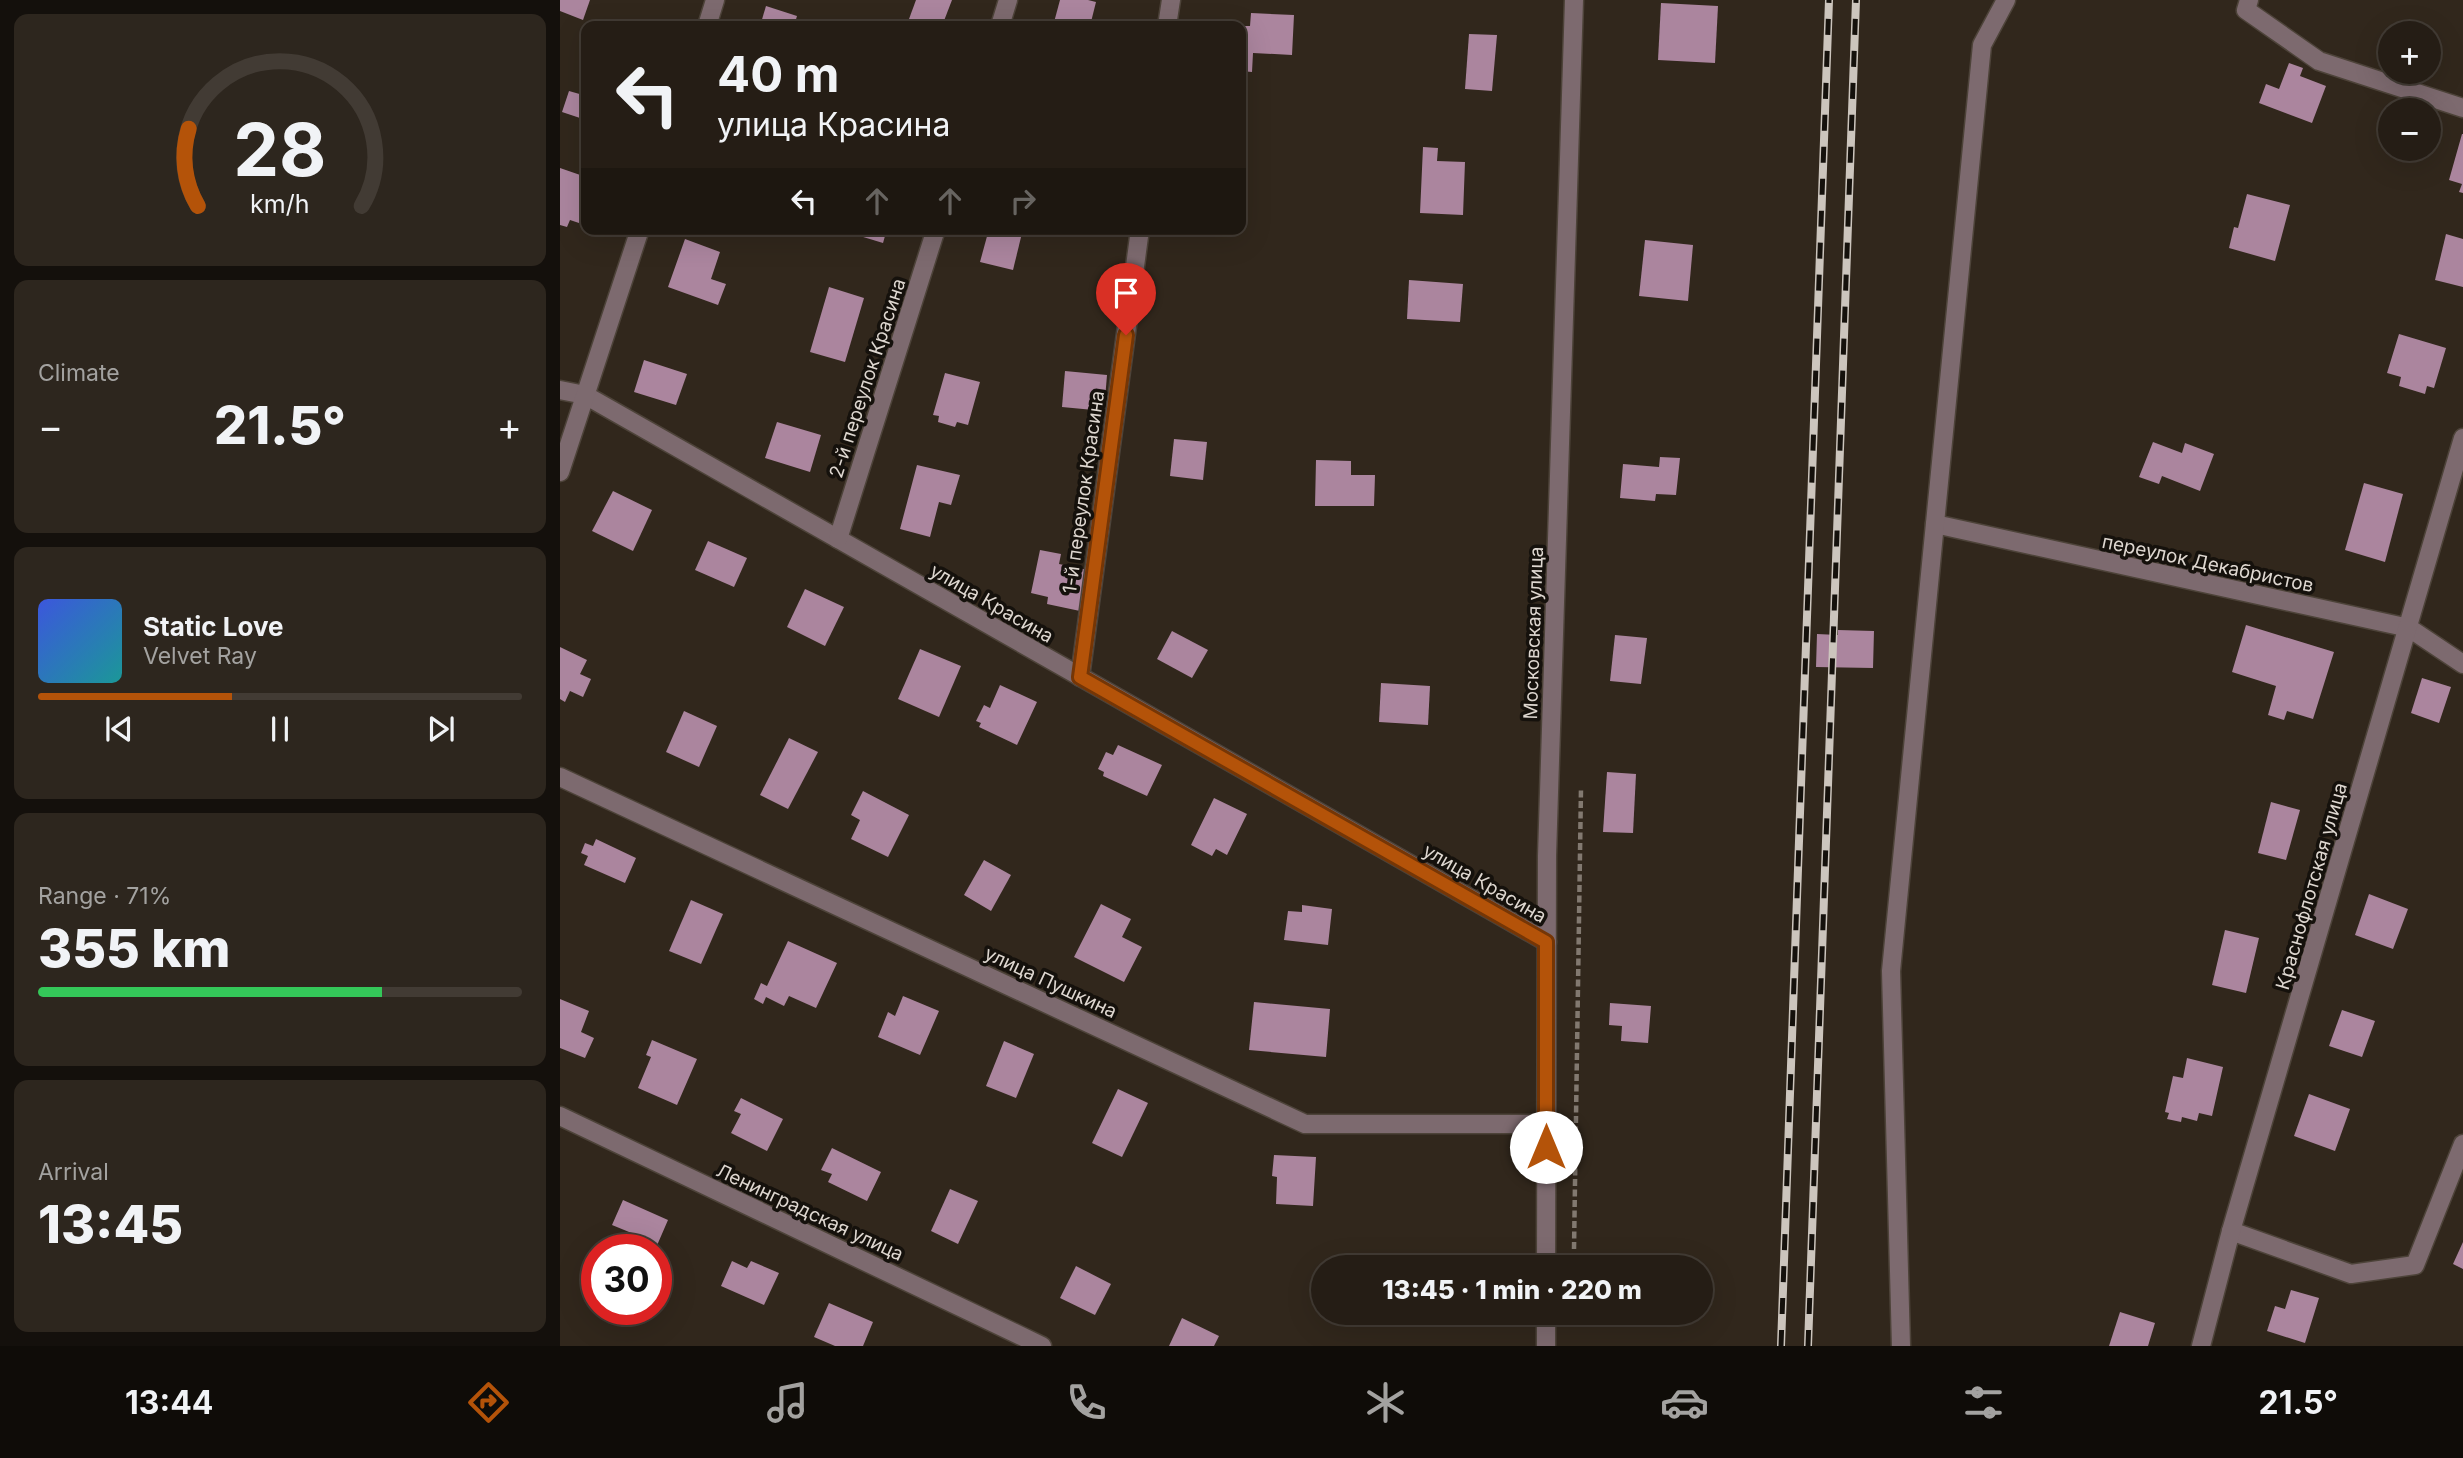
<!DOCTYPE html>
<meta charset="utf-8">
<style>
:root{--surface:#251d15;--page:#2d261e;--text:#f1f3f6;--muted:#a3a2a0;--line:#423b34;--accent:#b45309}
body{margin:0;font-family:Inter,sans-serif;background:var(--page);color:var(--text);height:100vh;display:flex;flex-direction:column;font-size:26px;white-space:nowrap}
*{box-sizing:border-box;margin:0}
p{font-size:23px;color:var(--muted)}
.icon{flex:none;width:38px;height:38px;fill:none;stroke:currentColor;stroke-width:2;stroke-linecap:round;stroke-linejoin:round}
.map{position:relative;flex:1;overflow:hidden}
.side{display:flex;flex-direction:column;gap:14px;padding:14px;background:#14100c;width:560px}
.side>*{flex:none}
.banner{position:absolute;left:21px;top:21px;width:665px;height:214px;border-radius:14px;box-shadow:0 7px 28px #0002,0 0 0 2px var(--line);background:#251d15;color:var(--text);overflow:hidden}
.controls{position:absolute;left:1818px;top:21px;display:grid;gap:14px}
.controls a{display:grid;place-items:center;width:63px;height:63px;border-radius:50%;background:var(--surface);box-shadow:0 7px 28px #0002,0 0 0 2px var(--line);font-size:35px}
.speed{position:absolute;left:21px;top:1234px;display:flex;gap:14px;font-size:35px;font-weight:700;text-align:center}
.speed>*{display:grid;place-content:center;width:91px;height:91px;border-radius:50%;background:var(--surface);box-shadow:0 7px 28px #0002,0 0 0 2px var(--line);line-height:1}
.speed .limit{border:10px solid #d22;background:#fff;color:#111}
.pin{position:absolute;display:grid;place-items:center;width:60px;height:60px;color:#fff;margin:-72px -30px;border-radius:50% 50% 50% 0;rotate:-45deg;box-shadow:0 0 7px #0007}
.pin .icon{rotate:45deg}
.me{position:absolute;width:77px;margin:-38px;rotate:0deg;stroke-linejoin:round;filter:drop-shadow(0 0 5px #0008)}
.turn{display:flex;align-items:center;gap:24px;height:147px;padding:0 21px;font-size:32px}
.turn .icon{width:91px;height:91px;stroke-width:2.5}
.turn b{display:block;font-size:49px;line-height:60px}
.lanes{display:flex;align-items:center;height:66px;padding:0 21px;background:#0003;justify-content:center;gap:35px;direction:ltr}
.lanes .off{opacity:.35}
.big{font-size:52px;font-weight:800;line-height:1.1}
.side .tile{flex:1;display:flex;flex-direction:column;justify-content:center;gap:10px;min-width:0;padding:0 24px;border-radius:14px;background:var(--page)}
.side .dial{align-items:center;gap:0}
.dial svg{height:182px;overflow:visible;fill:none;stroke:var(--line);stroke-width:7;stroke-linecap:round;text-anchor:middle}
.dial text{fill:var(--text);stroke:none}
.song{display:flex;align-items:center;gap:21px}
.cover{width:84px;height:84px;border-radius:10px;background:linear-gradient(135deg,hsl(230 70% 55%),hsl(180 70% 35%))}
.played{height:7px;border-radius:4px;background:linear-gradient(90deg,var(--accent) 40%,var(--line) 40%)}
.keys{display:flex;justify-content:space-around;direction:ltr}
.heat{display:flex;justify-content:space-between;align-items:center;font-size:38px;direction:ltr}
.charge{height:10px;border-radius:5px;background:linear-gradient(90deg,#34c759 71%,var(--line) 0)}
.trip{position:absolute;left:751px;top:1255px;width:402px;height:70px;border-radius:35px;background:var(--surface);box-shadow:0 7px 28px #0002,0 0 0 2px var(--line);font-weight:800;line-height:70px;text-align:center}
.dock{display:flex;height:112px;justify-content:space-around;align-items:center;background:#0f0c08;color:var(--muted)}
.dock .icon{width:49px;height:49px}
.dock .current{color:var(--accent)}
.dock b{font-size:32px;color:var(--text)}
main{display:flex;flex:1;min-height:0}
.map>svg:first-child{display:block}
.building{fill:#ab859e}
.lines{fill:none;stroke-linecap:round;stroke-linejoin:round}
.minor-casing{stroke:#4d4339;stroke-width:21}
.path{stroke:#827970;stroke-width:4.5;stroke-dasharray:7 3.5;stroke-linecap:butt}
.minor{stroke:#7d6a6f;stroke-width:18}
.rail-casing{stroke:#ccc5bd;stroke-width:8}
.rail{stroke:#15110c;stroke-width:5;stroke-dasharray:16;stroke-linecap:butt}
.route-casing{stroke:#753606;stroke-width:18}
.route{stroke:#b45309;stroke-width:12}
.labels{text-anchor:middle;stroke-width:7;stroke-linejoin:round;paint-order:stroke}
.street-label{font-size:19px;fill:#ded7d0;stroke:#15110c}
</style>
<main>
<section class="side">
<div class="tile dial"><svg viewBox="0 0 100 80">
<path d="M14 69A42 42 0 1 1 86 69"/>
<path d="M14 69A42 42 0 0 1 10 35" stroke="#b45309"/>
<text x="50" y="56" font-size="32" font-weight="700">28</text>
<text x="50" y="72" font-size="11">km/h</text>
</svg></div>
<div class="tile"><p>Climate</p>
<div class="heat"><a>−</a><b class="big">21.5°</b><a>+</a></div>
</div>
<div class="tile">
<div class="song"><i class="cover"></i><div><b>Static Love</b><p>Velvet Ray</p></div></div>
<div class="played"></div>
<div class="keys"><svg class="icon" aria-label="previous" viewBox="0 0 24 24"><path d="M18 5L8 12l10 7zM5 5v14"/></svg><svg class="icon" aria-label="pause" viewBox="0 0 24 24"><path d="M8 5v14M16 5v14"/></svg><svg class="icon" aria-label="next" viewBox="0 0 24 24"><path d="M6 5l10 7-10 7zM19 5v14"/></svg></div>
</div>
<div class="tile"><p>Range · 71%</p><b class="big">355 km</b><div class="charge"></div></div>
<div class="tile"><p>Arrival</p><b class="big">13:45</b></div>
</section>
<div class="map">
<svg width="1903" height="1346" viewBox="0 0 1903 1346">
<rect width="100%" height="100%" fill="#31271c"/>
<!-- building -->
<g class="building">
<polygon points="0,0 30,0 23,20 0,11"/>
<polygon points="356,0 392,0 382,26 369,26 349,19"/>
<polygon points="500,0 528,0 536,2 530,26 493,26"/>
<polygon points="1101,3 1158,6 1155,63 1098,60"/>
<polygon points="206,6 237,16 234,26 200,26"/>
<polygon points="691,13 734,15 732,55 693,53 692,72 681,71 681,26 690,26"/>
<polygon points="909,34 937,35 932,91 905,89"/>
<polygon points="1729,63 1743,68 1740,76 1766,86 1752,123 1699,103 1706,84 1719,89"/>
<polygon points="26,86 26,120 2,112 9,91 23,95"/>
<polygon points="1902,134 1903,134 1903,193 1899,192 1902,184 1889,180"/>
<polygon points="863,147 878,148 877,161 905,162 903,215 860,213"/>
<polygon points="0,168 26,177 26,201 19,223 10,220 7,227 0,225"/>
<polygon points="1687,194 1730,205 1715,261 1669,248 1674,227 1678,228"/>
<polygon points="291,229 327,229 323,243 290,233"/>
<polygon points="429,229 463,229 453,270 420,262"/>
<polygon points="1886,234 1903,239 1903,287 1875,280"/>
<polygon points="125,239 160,252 151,279 166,284 158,305 108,287"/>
<polygon points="1085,240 1133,245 1128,301 1079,296"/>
<polygon points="849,280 903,284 900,322 847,319"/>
<polygon points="269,287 304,298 285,362 250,352"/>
<polygon points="1839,334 1886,348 1874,388 1867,386 1865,394 1839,386 1841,377 1827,373"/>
<polygon points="84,360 127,374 116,405 74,392"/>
<polygon points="505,371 547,375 544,411 502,407"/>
<polygon points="385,373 420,382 408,425 397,422 395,427 378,422 379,416 373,415"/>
<polygon points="217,422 261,435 250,472 205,458"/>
<polygon points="614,439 647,442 643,480 610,476"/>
<polygon points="1593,442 1622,453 1625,443 1654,454 1640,491 1602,476 1599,484 1579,477"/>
<polygon points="1100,457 1120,458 1116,495 1096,494 1095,501 1060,498 1063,464 1099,467"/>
<polygon points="756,460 791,461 791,475 815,475 814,506 755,506"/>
<polygon points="357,465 400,475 391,505 379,502 370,537 340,529"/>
<polygon points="1804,483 1843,494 1825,562 1785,550"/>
<polygon points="53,491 92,510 73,551 32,531"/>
<polygon points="148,541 187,558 174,587 135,570"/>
<polygon points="480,550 501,554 499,564 528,570 520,611 487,604 488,597 471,593"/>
<polygon points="245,589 284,607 265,646 227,627"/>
<polygon points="1686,625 1774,652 1753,719 1727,711 1724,720 1708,715 1716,686 1672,672"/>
<polygon points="1278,630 1314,631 1313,668 1256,667 1257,634 1278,635"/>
<polygon points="612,631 648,650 632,678 597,659"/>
<polygon points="1055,635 1087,638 1081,684 1050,681"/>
<polygon points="0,647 27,660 20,674 31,679 23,697 10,691 5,702 0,699"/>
<polygon points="360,649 401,666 379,717 338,699"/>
<polygon points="1862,678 1891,687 1879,723 1851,713"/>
<polygon points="821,683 870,686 868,725 819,722"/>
<polygon points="440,685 477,702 457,745 419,727 421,723 416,721 424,705 430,708"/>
<polygon points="124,711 157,726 139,767 106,752"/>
<polygon points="229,738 258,752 228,809 200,795"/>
<polygon points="558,745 602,765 587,796 543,776 544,772 538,769 546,752 553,755"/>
<polygon points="1047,772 1076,774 1073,833 1043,832"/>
<polygon points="303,791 349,815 328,857 291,839 300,820 291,815"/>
<polygon points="654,798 687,814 667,855 656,849 652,856 631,845"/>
<polygon points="1711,802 1740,810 1726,860 1698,853"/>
<polygon points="36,839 76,858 65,883 24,865 28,856 21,853 25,843 33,846"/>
<polygon points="424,860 451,875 431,911 404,895"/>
<polygon points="1809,894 1848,909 1833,949 1795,935"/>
<polygon points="131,900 163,914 141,964 109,951"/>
<polygon points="541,904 571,919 562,937 582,947 564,982 514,957"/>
<polygon points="742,905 772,909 768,945 724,940 728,911 742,912"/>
<polygon points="1665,930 1699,938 1686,993 1652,985"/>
<polygon points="228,941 277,963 256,1008 229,996 224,1006 206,997 203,1004 194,999 201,983 207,986"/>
<polygon points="343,996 379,1011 360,1055 318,1037 328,1012 335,1016"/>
<polygon points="0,999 29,1011 21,1032 34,1038 25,1058 0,1048"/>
<polygon points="694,1002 770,1009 766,1057 689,1050"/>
<polygon points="1050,1003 1091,1006 1088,1043 1061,1041 1062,1026 1049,1025"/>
<polygon points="1782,1010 1815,1021 1802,1057 1769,1046"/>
<polygon points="92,1040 137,1059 117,1105 78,1088 91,1057 86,1055"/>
<polygon points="444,1041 474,1054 456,1098 426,1086"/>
<polygon points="1627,1058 1663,1067 1652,1116 1639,1113 1637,1121 1622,1117 1621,1122 1607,1119 1609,1113 1605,1112 1613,1076 1623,1078"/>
<polygon points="558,1089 588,1103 562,1157 532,1143"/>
<polygon points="1749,1094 1790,1109 1775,1151 1734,1136"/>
<polygon points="181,1098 223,1119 207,1151 171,1133 181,1114 174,1111"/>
<polygon points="272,1148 321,1172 307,1201 268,1182 272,1174 261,1170"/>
<polygon points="714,1155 756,1157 753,1206 716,1204 717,1177 712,1176"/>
<polygon points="390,1189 418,1201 398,1244 371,1231"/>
<polygon points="63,1200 108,1220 95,1250 58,1250 60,1246 67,1249 74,1234 52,1225"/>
<polygon points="1903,1242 1903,1269 1893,1264"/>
<polygon points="172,1261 187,1268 191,1261 219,1273 204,1305 161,1286"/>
<polygon points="516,1266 551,1284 535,1315 500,1298"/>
<polygon points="1731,1290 1759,1298 1745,1343 1707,1331 1715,1306 1725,1309"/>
<polygon points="269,1303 313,1322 303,1346 275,1346 254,1337"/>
<polygon points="1560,1312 1595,1323 1588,1346 1549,1346"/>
<polygon points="622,1318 659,1336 654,1346 609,1346"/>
</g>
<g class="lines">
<defs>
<g id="minor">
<polyline points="1689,0 1686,10 1759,61 1903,108"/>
<polyline points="147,26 155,0"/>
<polyline points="440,26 448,0"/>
<polyline points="607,26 611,0"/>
<polyline points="0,390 25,395 987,942"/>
<polyline points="0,472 80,229"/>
<polyline points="1375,524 1849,628 1903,664"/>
<polyline points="278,539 376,229"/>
<polyline points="520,677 580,229"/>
<polyline points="0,777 745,1124 986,1124"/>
<polyline points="0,1116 482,1346"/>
<polyline points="1671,1231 1791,1274 1855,1265 1903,1144"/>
<polyline points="986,1267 987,856 1014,0"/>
<polyline points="986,1346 986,1312"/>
<polyline points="1341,1346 1331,971 1422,45 1446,0"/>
<polyline points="1641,1346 1671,1231 1903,438"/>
</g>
</defs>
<!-- minor casing -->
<use href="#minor" class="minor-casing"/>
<!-- path -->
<polyline class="path" points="1014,1249 1021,788"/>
<!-- minor -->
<use href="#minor" class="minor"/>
<defs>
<g id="rail">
<polyline points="1221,1346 1269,0"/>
<polyline points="1248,1346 1296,0"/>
</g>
</defs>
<!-- rail casing -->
<use href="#rail" class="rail-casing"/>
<!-- rail -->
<use href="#rail" class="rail"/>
</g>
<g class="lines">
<defs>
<polyline id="route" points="566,335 520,677 986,942 986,1147"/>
</defs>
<!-- route casing -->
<use href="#route" class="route-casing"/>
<!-- route -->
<use href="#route" class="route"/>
</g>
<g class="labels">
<!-- street labels -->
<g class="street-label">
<text transform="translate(307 378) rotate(-72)" y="7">2-й переулок Красина</text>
<text transform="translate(523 492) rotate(-82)" y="7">1-й переулок Красина</text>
<text transform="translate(1648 563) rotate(12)" y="7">переулок Декабристов</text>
<text transform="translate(432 603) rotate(30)" y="7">улица Красина</text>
<text transform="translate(973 633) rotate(-88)" y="7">Московская улица</text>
<text transform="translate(925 883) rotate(30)" y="7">улица Красина</text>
<text transform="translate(1751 886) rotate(-74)" y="7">Краснофлотская улица</text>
<text transform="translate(491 982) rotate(25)" y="7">улица Пушкина</text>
<text transform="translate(250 1212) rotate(25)" y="7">Ленинградская улица</text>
</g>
</g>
</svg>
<div class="controls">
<a>+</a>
<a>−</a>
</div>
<div class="speed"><div class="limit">30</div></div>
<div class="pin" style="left:566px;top:335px;background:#d93025"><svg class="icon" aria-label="arrive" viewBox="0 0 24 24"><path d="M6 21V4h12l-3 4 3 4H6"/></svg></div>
<svg class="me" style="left:986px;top:1147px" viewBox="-20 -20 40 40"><circle r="19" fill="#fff"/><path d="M0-13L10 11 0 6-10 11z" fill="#b45309"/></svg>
<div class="trip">13:45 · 1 min · 220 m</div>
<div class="banner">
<div class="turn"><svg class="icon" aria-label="left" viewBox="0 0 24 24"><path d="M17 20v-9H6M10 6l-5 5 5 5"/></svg><div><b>40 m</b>улица Красина</div></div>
<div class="lanes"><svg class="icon" aria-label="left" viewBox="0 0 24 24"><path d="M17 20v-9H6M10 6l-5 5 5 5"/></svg><svg class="icon off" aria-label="ahead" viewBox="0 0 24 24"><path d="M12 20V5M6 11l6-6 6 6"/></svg><svg class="icon off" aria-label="ahead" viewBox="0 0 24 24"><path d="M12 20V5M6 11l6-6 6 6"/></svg><svg class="icon off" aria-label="right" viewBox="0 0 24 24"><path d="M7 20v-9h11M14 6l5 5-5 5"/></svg></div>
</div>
</div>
</main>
<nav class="dock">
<b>13:44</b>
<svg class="icon current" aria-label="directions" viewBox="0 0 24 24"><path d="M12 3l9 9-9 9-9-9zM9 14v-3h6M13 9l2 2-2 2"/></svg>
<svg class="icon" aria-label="music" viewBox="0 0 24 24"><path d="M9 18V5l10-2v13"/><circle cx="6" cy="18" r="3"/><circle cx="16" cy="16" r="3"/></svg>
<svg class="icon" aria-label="phone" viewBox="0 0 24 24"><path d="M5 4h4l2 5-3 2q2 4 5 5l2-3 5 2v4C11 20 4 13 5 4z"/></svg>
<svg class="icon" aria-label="climate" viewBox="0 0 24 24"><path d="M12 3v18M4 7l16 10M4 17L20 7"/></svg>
<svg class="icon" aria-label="car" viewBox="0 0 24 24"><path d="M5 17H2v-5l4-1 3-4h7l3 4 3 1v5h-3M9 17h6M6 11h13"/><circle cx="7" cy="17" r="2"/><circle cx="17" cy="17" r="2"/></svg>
<svg class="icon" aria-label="filters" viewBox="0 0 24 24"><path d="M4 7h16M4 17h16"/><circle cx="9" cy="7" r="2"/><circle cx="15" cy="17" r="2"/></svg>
<b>21.5°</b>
</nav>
